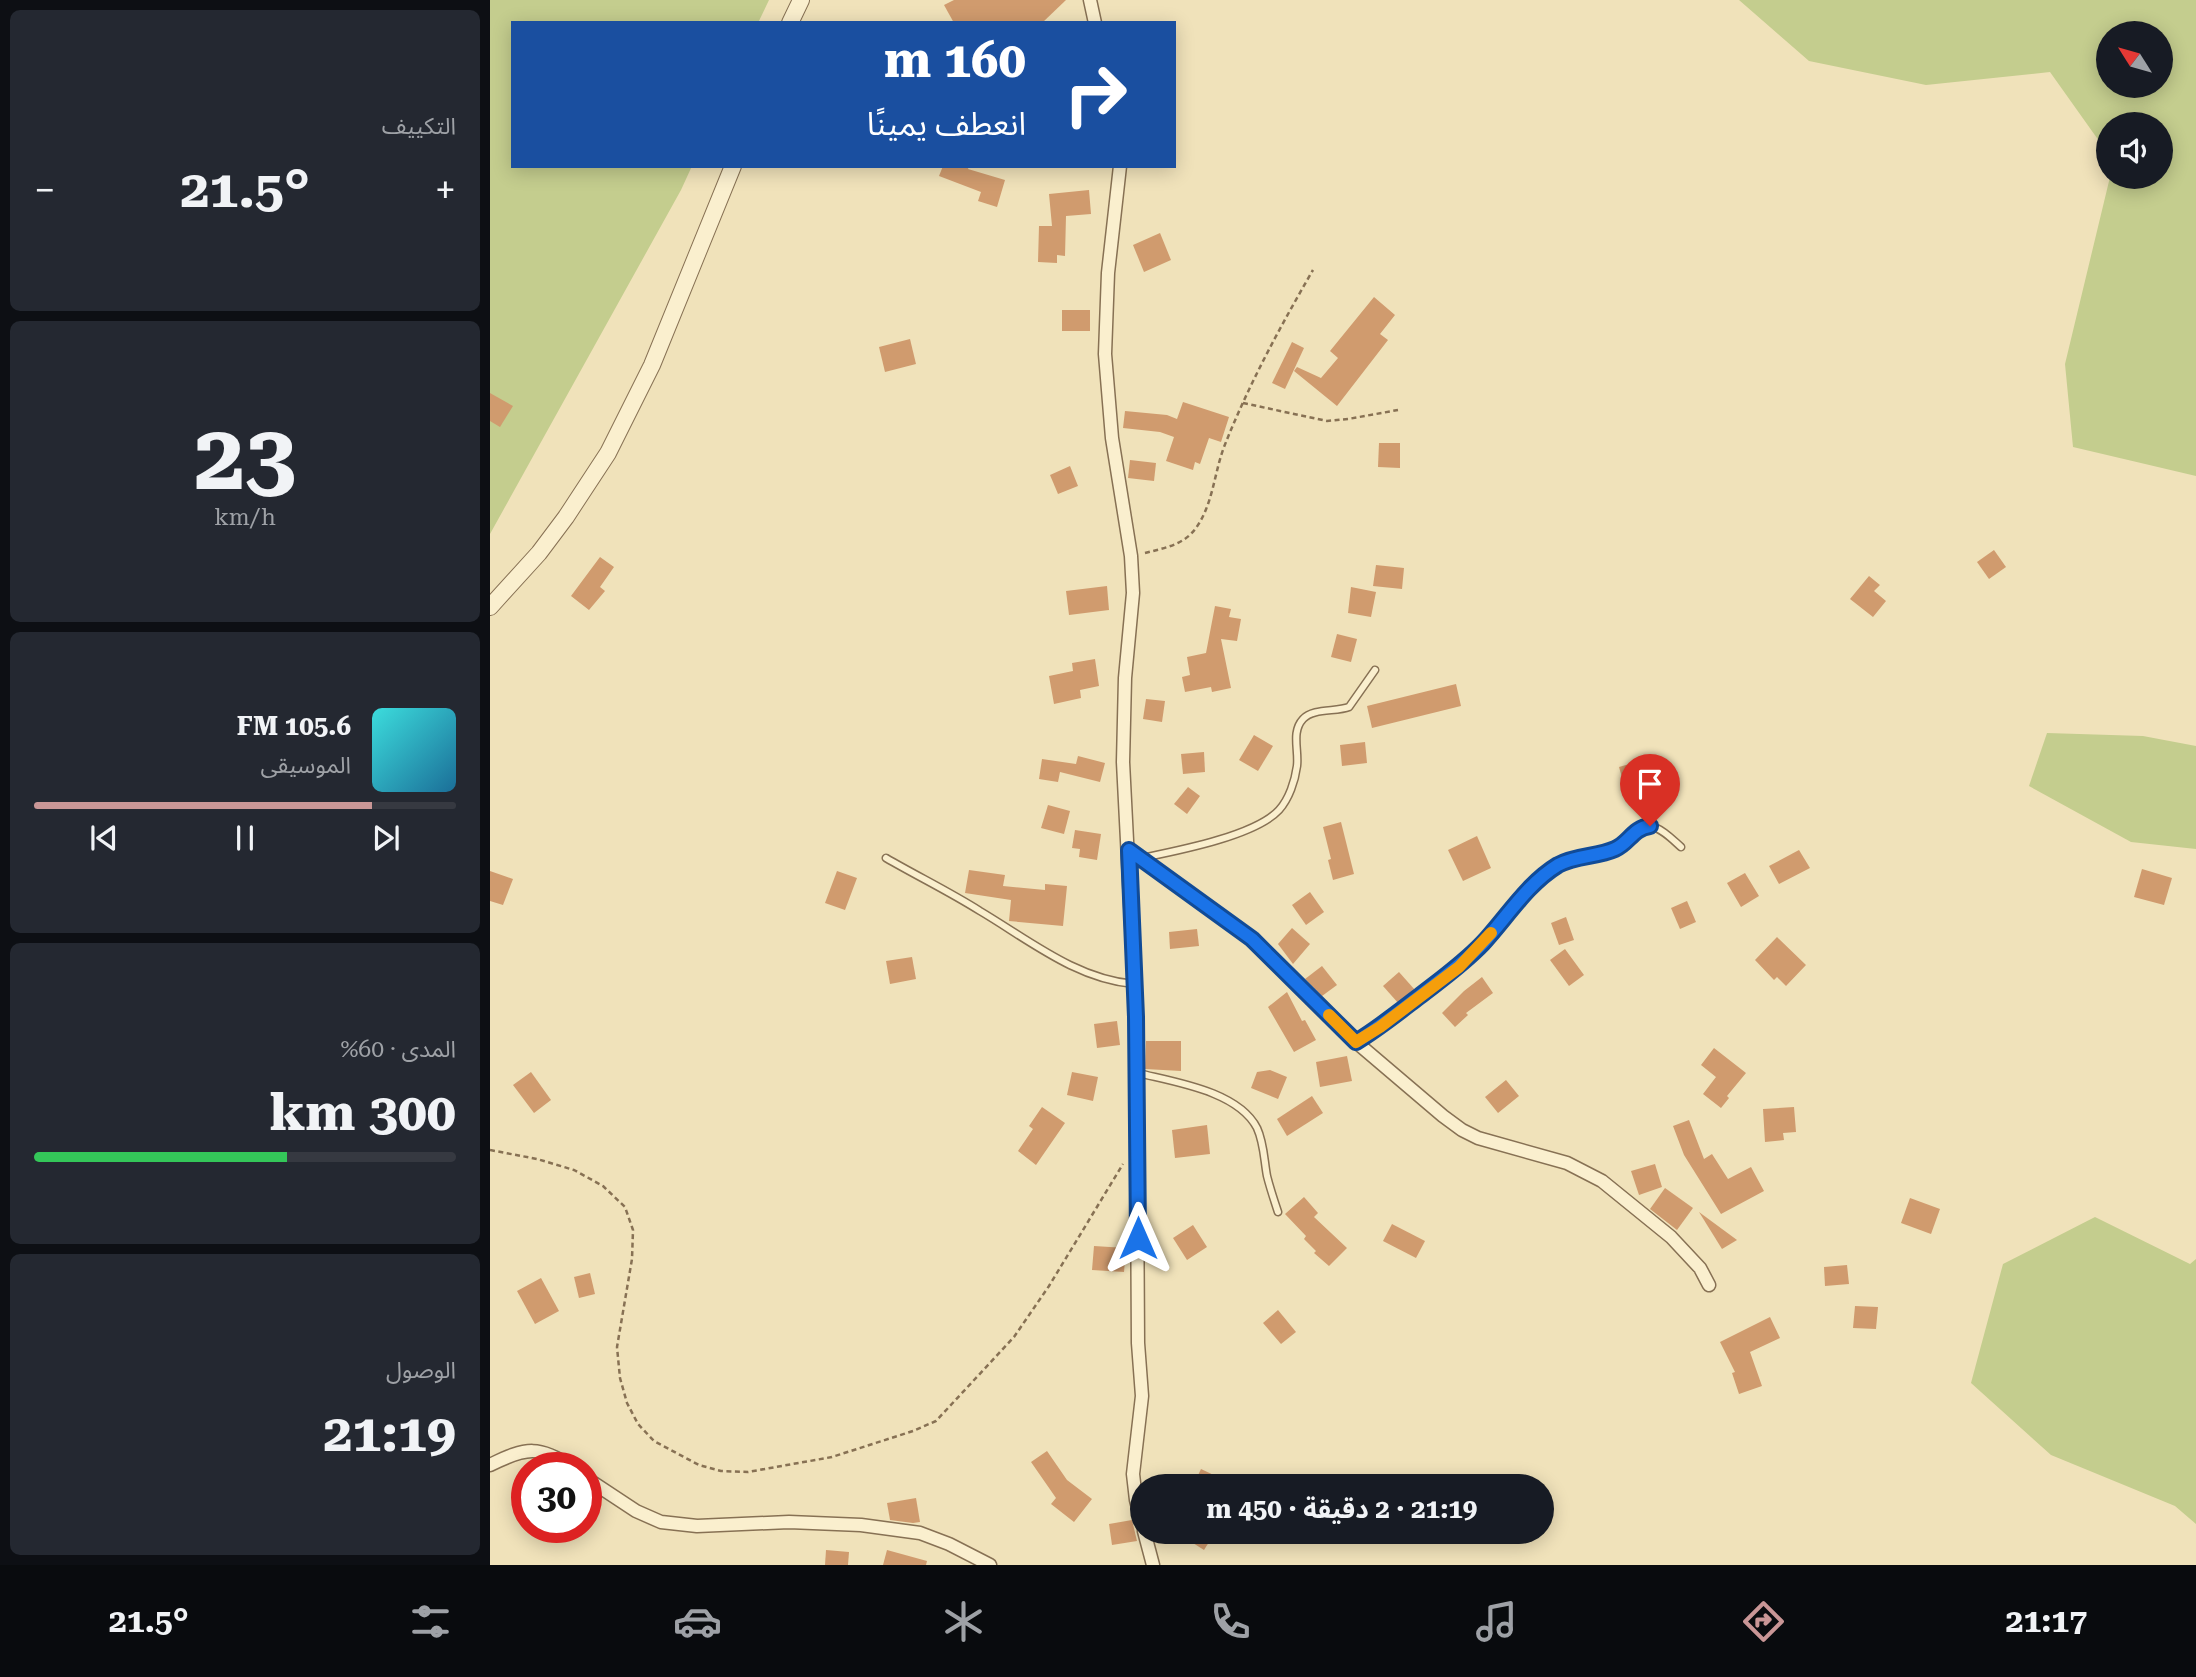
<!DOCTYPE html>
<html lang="ar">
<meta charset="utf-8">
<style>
:root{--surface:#171b24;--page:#242831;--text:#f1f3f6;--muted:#9ea1a6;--line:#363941;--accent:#c99696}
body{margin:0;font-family:"Roboto Serif","Noto Sans Arabic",serif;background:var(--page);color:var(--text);direction:rtl;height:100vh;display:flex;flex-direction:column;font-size:26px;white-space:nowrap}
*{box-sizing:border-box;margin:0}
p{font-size:23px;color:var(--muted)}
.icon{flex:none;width:38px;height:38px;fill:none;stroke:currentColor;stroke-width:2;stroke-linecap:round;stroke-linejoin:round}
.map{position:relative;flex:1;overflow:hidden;direction:ltr}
.drawer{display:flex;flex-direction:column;gap:10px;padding:10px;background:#0d0f14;width:490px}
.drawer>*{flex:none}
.top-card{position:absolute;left:21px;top:21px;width:665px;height:147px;border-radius:0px;box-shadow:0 4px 18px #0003;direction:rtl;background:#1a4fa0;color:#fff;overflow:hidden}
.needle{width:46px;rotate:307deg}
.tools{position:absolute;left:1606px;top:21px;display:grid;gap:14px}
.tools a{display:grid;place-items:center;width:77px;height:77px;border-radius:50%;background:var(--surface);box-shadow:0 4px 18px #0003;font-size:35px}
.speed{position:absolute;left:21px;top:1452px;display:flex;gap:14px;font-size:35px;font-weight:700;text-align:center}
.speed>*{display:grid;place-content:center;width:91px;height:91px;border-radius:50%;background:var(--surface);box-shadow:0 4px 18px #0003;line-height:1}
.speed .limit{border:10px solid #d22;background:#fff;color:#111}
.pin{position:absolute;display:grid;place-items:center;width:60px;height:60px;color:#fff;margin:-72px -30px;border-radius:50% 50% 50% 0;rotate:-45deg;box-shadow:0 0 7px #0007}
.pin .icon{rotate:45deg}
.me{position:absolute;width:77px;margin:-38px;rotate:0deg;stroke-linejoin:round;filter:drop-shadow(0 0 5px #0008)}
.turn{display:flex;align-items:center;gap:24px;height:147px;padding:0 35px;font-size:32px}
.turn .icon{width:91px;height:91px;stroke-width:2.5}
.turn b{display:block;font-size:49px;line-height:60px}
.big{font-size:52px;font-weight:700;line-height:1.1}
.drawer .tile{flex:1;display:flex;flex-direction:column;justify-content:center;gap:10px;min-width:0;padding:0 24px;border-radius:10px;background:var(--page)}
.drawer .dial{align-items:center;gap:0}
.dial b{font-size:91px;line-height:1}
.song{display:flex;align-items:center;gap:21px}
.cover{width:84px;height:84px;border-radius:10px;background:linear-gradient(135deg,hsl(180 70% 55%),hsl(200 70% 35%))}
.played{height:7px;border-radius:4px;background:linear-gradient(90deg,var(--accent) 80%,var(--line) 80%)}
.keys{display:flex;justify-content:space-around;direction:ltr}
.heat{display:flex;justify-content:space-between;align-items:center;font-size:38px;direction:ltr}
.charge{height:10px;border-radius:5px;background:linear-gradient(90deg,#34c759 60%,var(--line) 0)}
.trip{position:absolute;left:640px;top:1474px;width:424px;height:70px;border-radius:35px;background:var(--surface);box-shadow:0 4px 18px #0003;font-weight:700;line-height:70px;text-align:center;direction:rtl}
.menu{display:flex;height:112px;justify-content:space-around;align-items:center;background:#090b0e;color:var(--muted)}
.menu .icon{width:49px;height:49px}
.menu .current{color:var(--accent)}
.menu b{font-size:32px;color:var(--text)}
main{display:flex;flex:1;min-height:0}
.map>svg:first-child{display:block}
.green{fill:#c4cd8e;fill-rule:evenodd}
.building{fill:#d09b6e}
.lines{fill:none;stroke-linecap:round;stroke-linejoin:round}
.service-casing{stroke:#877154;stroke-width:9}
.minor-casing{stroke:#877154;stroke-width:15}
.tertiary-casing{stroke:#877154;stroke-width:18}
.path{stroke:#877154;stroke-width:2.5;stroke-dasharray:5 3.5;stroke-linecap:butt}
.service{stroke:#faefce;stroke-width:6}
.minor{stroke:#faefce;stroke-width:12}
.tertiary{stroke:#faefce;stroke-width:16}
.route-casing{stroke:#114b97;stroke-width:18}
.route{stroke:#1a73e8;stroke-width:12}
.slow{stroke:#f59e0b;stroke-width:12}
</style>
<main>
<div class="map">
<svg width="1706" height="1565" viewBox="0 0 1706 1565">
<rect width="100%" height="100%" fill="#f0e2ba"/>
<!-- green -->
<g class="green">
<polygon points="0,0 279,0 268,23 23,23 23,166 202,166 191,190 0,534"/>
<path d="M1249 0H1706V476L1583 447 1575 364 1620 177H1671V124H1619V155L1560 72 1436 85 1319 61ZM1619 33H1671V86H1619Z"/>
<polygon points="1557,733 1653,736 1706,746 1706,849 1641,842 1539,786"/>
<polygon points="1605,1217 1700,1264 1706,1259 1706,1524 1685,1506 1561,1455 1481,1383 1513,1264"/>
</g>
<!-- building -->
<g class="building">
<polygon points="464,0 576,0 552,23 464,23 454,5"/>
<polygon points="453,166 479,166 478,169 515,180 507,207 488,201 491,192 449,176"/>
<polygon points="599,190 601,214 576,216 575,256 567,255 567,263 548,262 549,226 562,226 559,194"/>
<polygon points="670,233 681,260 654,272 643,245"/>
<polygon points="884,297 905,315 890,334 898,340 847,406 804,371 807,367 831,378 848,358 840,351"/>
<rect x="572" y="310" width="28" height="21"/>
<polygon points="420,339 426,364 395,372 389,347"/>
<polygon points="802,342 814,348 795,389 782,383"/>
<polygon points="0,393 23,406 10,427 0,421"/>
<polygon points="693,402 739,417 731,442 719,438 710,464 705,462 703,470 676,461 684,437 670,432 633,428 635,411 677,415 687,419"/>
<polygon points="889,443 910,443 910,468 888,467"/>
<polygon points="640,460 666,463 664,481 638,478"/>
<polygon points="580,466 588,486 568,494 560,475"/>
<polygon points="1504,550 1516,567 1499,579 1487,562"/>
<polygon points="110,557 124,567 110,587 115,591 99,610 81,596"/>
<polygon points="886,565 914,568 912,589 883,586"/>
<polygon points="1379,576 1390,585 1384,591 1396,601 1383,617 1360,599"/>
<polygon points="617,586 619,610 579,615 576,591"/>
<polygon points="861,587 886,592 881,617 858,613"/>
<polygon points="725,606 741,609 739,617 751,619 747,641 731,639 741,688 722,692 721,687 695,692 692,677 700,675 697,657 716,653"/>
<polygon points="847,634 867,639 861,662 841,657"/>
<polygon points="605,659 609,686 590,690 591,698 564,704 559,676 583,671 582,663"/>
<polygon points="966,684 971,706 882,728 877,706"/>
<polygon points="656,699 675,701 672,722 653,719"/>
<polygon points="764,735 783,746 768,771 749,760"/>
<polygon points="875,742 877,763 852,766 850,745"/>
<polygon points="714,752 715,772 693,774 691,754"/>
<polygon points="588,756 615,763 610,782 570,772 568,782 549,779 552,759 586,764"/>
<polygon points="1153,760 1159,785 1136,791 1129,767"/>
<polygon points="698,787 710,796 697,814 684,804"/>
<polygon points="558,805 580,811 574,834 551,828"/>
<polygon points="851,822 864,874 843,880 838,860 841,859 833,827"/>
<polygon points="585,830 611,834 607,860 589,857 590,849 582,848"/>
<polygon points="987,836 1001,868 973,881 958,850"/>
<polygon points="1309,850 1320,868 1289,884 1279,866"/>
<polygon points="1652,869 1682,878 1674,905 1644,897"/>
<polygon points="479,870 515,875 513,886 555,890 555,884 577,886 573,926 519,921 521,900 475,893"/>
<polygon points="0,871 23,879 13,905 0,901"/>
<polygon points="347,871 367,878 355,910 335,903"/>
<polygon points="1255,873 1269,896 1251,907 1237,883"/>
<polygon points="820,892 834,912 816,925 802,905"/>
<polygon points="1197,901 1206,922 1190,929 1181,908"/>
<polygon points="1076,917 1084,940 1069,945 1061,923"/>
<polygon points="802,928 820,944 803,964 788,944"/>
<polygon points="707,929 709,946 680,949 679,932"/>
<polygon points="1287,937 1316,965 1296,986 1287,977 1284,980 1265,960"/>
<polygon points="1075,949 1094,975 1079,986 1060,960"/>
<polygon points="422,957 426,979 400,984 396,961"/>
<polygon points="832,966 847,985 832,996 815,979"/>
<polygon points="909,972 925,990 909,1004 893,986"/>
<polygon points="992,977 1003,993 976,1013 978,1015 965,1027 952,1013 974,991"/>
<polygon points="797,992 812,1021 815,1020 826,1040 804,1052 778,1007"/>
<polygon points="627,1021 630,1045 607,1048 604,1024"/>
<polygon points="656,1041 691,1041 691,1071 655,1069"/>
<polygon points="1224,1048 1256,1073 1237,1096 1239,1098 1231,1108 1213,1094 1226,1077 1211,1065"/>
<polygon points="857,1056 862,1081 830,1087 826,1062"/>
<polygon points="780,1070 797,1077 788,1099 761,1088 767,1072"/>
<polygon points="41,1072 61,1100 44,1113 23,1085"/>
<polygon points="582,1072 608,1077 603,1101 577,1095"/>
<polygon points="1016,1080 1029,1096 1008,1113 995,1097"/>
<polygon points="822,1096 833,1113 797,1136 787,1119"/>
<polygon points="552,1107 575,1123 546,1165 528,1151 543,1129 539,1126"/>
<polygon points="1304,1107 1306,1132 1293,1133 1294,1140 1275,1142 1273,1109"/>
<polygon points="1199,1120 1214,1159 1222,1154 1238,1179 1261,1167 1274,1191 1231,1214 1194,1155 1183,1126"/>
<polygon points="717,1125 720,1154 685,1158 682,1130"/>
<polygon points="1165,1164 1172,1187 1149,1195 1141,1171"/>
<polygon points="1175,1188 1203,1208 1187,1230 1160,1209"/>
<polygon points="814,1197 828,1213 824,1217 857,1248 839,1266 824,1253 826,1251 814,1239 816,1236 795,1214"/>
<polygon points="1420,1198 1450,1209 1441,1234 1411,1223"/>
<polygon points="1209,1212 1247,1240 1232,1249"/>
<polygon points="902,1224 935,1241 926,1258 893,1241"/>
<polygon points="703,1225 717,1247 697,1260 683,1238"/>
<polygon points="604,1246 636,1248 634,1272 602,1270"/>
<polygon points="1357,1265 1359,1284 1335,1286 1334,1267"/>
<polygon points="100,1273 105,1294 89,1298 84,1277"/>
<polygon points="51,1278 69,1311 45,1324 27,1291"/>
<polygon points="1365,1306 1388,1307 1386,1329 1363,1328"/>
<polygon points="788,1310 806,1332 791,1344 773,1323"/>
<polygon points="1280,1317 1290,1338 1260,1352 1272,1386 1249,1394 1242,1373 1245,1372 1230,1342"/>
<polygon points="557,1451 577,1480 602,1499 584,1522 561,1504 566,1498 541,1462"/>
<polygon points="711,1469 747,1486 703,1486"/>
<polygon points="426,1498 430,1522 423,1523 400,1520 397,1503"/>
<polygon points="642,1520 647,1541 622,1545 619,1524"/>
<polygon points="684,1531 726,1531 714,1550"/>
<polygon points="336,1550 359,1552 358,1565 335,1565"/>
<polygon points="397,1550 437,1561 436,1565 393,1565"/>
</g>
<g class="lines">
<defs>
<g id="service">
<path d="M396 858C427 876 460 892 490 911 539 940 586 979 644 984"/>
<path d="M652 858C686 851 765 836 789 810 799 799 805 781 807 766 809 750 801 732 813 719 823 708 846 712 859 707L885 670"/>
<path d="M866 1042C889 1028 909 1012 930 995 952 979 973 964 992 944 1016 920 1039 881 1070 865 1088 855 1109 857 1126 849 1139 843 1144 824 1160 826 1172 828 1183 840 1191 847"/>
<path d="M648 1073C684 1082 748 1091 767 1128 774 1143 774 1160 777 1176 780 1188 784 1200 788 1212"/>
</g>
<g id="minor">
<polyline points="600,0 605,23"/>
<polyline points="630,166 618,273 615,354 622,438 641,556 643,593 635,678 633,762 646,1017 648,1343 652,1396 643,1474 646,1500 653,1526"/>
<polyline points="639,850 762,939 866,1042 953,1116 972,1130 988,1138 1077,1163 1112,1181 1181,1237 1210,1268 1219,1285"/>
<path d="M0 1465C36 1447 50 1445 83 1468"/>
<polyline points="96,1478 146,1511 171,1522 207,1526 299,1522 371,1525 430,1533 459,1544 500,1565"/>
<polyline points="654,1531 663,1565"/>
</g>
<g id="tertiary">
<polyline points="300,23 311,0"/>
<polyline points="0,607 49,553 76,517 118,453 162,365 243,166"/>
</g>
</defs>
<!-- service casing -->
<use href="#service" class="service-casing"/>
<!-- minor casing -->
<use href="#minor" class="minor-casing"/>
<!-- tertiary casing -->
<use href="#tertiary" class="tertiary-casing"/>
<!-- path -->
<g class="path">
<polyline points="753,403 837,421 858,419 908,410"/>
<path d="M655 553C674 548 694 545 706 528 723 504 724 474 734 447 758 386 790 327 823 270"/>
<polyline points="0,1150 47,1159 84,1170 113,1186 135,1207 143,1230 142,1259 127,1347 130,1378 137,1403 148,1424 164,1441 209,1465 231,1471 258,1472 342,1457 423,1431 446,1421 524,1337 559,1286 633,1164"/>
</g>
<!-- service -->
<use href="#service" class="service"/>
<!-- minor -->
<use href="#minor" class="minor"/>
<!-- tertiary -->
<use href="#tertiary" class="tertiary"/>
</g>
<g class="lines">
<defs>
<path id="route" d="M648 1238 646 1017 639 850 762 939 866 1042C889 1028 910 1011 931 995 953 978 974 963 993 943 1017 917 1037 884 1068 865 1086 855 1107 857 1125 849 1139 843 1143 828 1160 826"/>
</defs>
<!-- route casing -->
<use href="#route" class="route-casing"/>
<!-- route -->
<use href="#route" class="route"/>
<!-- slow -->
<polyline class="slow" points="839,1015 866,1042 890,1027 969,967 1001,933"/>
</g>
</svg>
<div class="tools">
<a><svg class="needle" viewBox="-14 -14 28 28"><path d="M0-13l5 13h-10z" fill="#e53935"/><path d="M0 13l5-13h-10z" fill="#9ea1a6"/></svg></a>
<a><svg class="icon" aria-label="sound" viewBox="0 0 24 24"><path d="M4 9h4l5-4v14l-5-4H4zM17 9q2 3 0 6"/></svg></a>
</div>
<div class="speed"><div class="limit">30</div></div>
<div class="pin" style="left:1160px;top:826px;background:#d93025"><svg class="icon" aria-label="arrive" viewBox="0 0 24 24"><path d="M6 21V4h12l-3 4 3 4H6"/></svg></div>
<svg class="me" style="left:648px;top:1238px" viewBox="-20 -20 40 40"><path d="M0-17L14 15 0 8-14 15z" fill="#1a73e8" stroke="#fff" stroke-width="4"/></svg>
<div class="trip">21:19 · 2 دقيقة · 450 m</div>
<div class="top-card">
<div class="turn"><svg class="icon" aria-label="right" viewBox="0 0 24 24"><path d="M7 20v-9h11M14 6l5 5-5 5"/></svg><div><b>160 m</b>انعطف يمينًا</div></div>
</div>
</div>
<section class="drawer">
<div class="tile"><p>التكييف</p>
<div class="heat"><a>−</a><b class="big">21.5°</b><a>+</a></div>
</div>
<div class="tile dial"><b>23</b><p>km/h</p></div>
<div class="tile">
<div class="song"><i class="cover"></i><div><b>105.6 FM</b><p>الموسيقى</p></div></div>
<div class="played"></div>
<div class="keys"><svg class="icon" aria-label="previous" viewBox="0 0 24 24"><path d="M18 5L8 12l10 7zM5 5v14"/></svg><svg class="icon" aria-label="pause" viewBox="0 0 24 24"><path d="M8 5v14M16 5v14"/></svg><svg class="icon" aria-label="next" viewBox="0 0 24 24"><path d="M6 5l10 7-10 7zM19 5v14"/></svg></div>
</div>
<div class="tile"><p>المدى · 60%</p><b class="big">300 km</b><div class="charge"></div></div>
<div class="tile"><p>الوصول</p><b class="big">21:19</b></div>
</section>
</main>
<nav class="menu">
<b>21:17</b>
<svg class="icon current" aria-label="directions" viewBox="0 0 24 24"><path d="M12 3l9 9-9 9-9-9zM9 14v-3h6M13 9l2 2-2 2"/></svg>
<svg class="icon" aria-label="music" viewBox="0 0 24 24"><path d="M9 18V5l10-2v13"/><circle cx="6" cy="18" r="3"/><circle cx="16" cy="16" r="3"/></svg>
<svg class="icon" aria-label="phone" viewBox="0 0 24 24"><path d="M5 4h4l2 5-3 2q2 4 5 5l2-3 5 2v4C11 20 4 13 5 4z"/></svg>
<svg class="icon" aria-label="climate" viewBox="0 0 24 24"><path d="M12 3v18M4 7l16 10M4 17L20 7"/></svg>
<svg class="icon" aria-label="car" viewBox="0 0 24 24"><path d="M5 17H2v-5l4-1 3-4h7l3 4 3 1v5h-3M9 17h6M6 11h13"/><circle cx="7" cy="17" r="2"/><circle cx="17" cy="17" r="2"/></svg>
<svg class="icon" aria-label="filters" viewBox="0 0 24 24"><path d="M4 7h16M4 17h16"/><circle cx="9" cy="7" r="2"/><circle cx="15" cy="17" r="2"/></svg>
<b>21.5°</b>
</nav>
